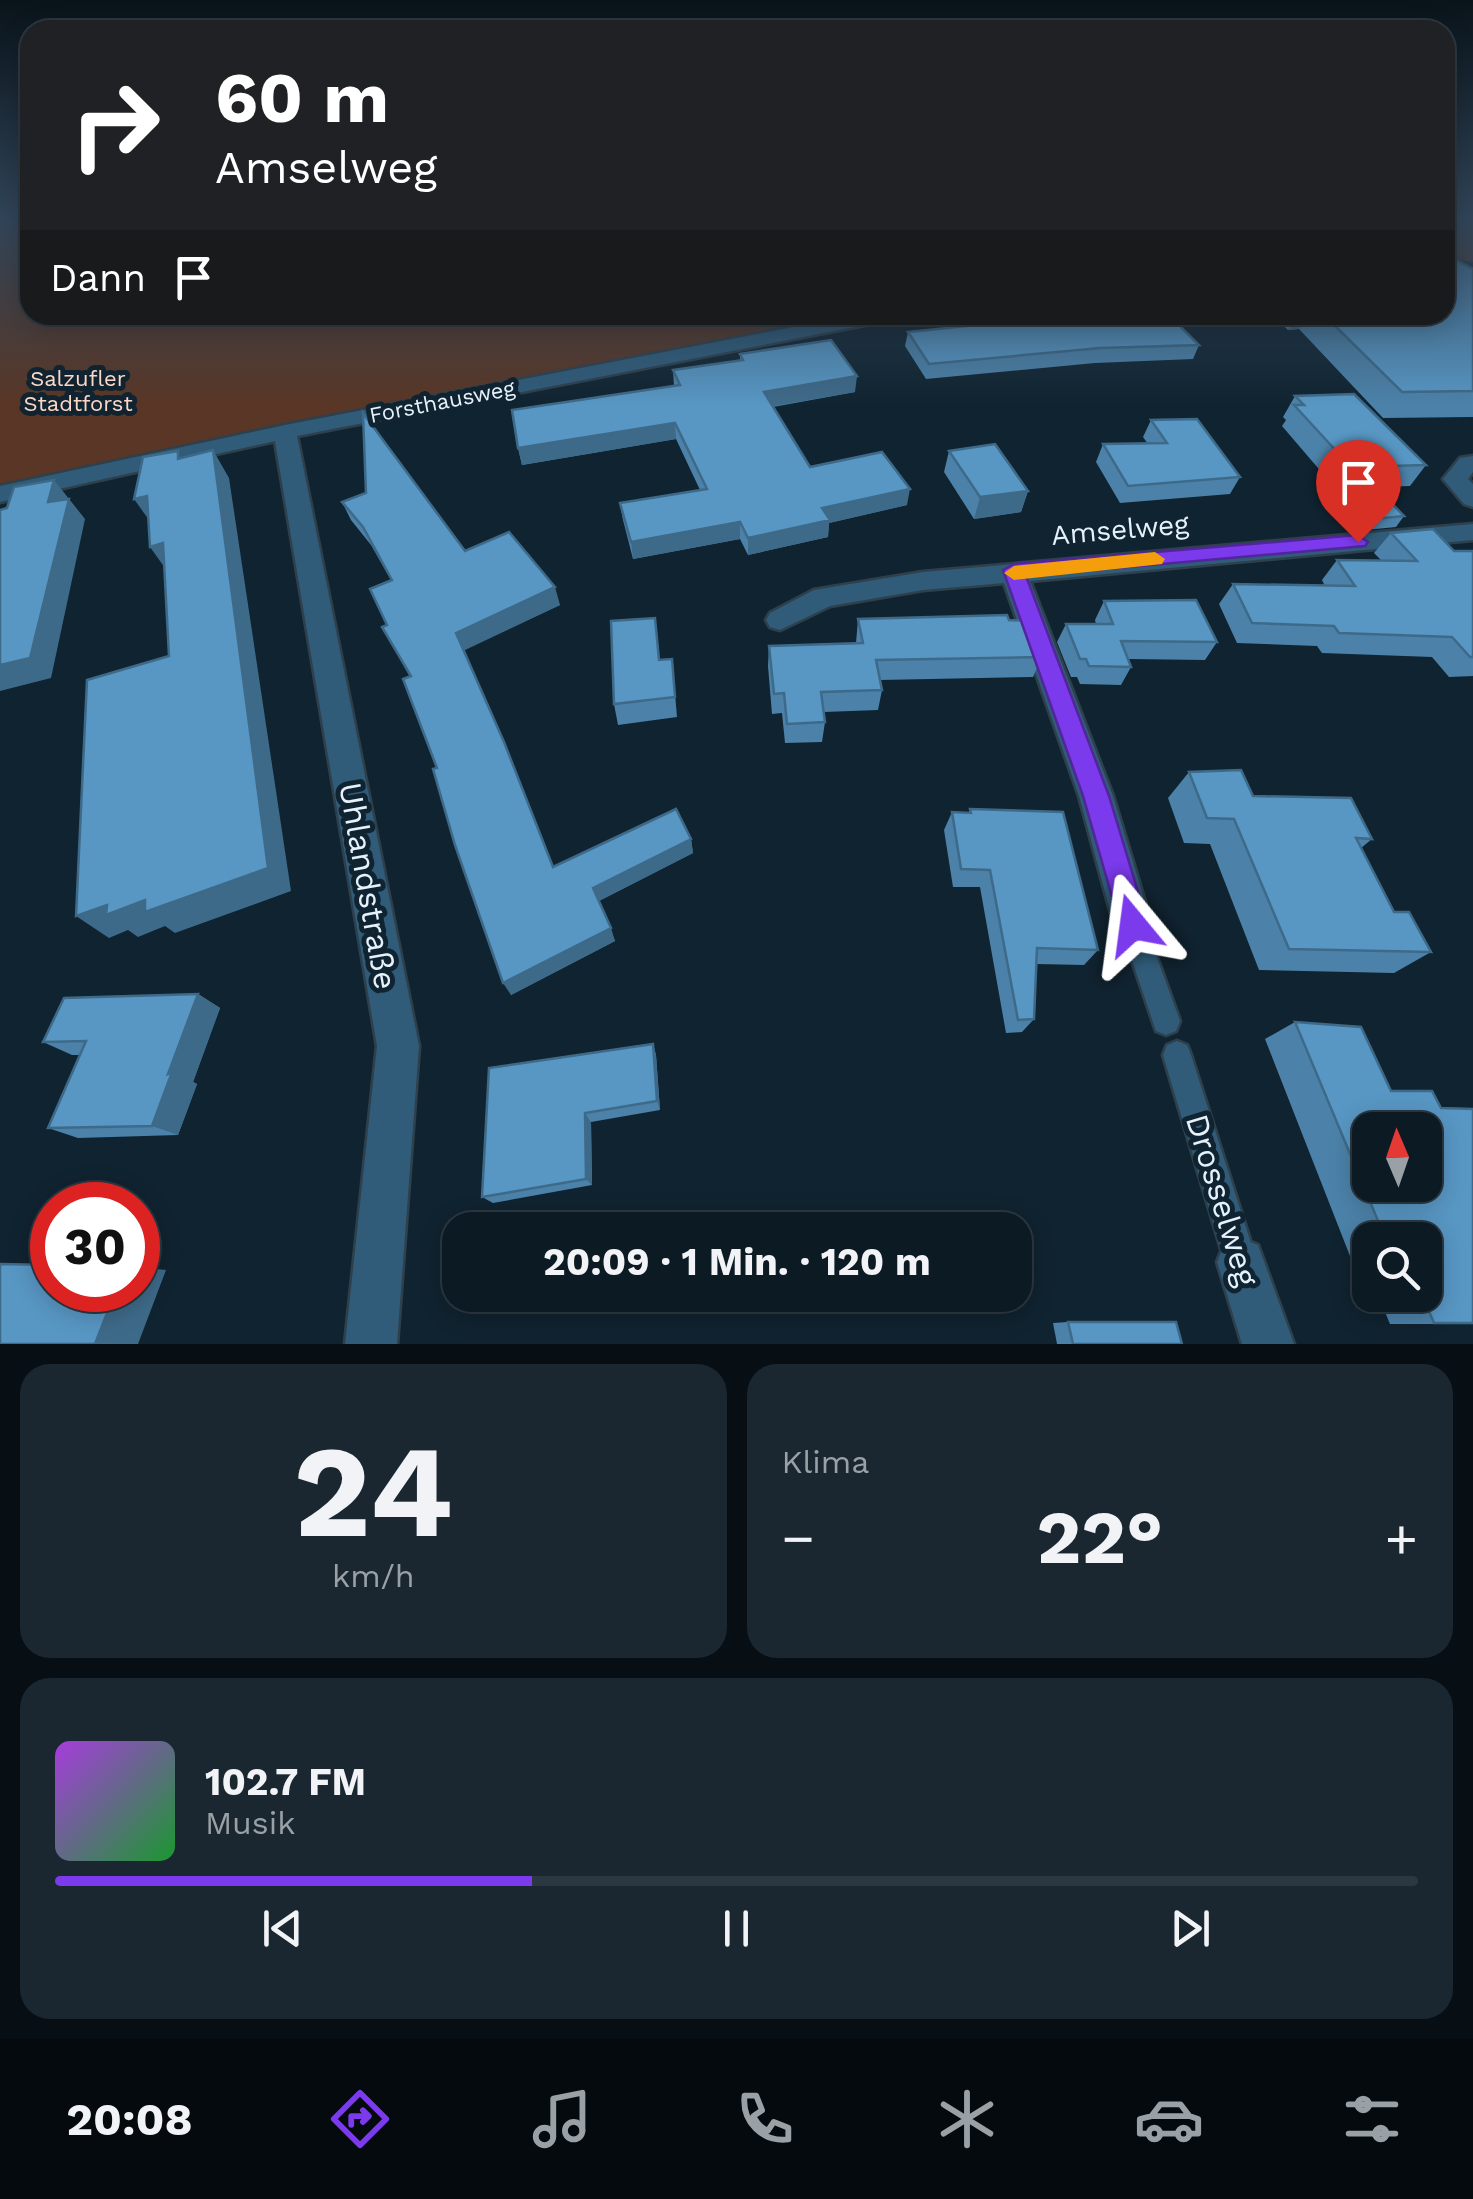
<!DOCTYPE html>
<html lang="de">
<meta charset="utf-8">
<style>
:root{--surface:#0c1a24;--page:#1a2731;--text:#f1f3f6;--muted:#9aa1a6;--line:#2c3841;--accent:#7c3aed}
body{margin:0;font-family:"Work Sans",sans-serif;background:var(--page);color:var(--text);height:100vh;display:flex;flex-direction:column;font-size:38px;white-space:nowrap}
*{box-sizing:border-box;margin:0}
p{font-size:32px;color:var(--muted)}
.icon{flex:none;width:55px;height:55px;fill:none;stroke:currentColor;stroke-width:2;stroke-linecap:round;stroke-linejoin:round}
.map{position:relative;height:1344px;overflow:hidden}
.details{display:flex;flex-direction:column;gap:20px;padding:20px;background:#070e14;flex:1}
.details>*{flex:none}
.guide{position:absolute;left:20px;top:20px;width:1435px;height:305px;border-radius:30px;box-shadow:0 5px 25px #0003,0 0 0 2px var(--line);background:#202124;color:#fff;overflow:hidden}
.needle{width:65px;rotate:358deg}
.fabs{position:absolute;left:1352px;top:1112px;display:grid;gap:20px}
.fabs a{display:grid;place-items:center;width:90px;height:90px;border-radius:20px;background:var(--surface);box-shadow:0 5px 25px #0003,0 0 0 2px var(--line);font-size:50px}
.speed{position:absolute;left:30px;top:1182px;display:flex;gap:20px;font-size:50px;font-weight:700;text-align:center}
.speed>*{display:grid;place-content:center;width:130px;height:130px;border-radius:50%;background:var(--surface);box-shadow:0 5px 25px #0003,0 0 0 2px var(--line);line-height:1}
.speed .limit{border:15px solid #d22;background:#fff;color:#111}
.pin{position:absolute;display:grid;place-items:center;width:85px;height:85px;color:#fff;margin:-102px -42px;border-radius:50% 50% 50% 0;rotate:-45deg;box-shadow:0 0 10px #0007}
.pin .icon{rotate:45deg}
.me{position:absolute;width:110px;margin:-55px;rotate:344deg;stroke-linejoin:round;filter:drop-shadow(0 0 8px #0008)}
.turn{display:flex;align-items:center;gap:35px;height:210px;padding:0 30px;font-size:45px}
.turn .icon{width:130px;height:130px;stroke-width:2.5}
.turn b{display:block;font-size:70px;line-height:85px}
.then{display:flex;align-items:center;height:95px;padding:0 30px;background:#0003;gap:20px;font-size:38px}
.big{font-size:75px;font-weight:700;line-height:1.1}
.details .card{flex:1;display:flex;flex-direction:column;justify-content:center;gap:15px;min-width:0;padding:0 35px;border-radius:30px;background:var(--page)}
.details .dial{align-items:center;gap:0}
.dial b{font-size:130px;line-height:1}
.song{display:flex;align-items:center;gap:30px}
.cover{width:120px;height:120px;border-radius:15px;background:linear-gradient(135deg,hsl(280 70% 55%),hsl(130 70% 35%))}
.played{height:10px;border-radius:5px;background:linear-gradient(90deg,var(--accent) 35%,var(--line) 35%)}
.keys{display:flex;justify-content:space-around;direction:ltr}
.heat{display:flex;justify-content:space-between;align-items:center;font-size:55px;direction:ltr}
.details .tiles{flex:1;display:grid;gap:20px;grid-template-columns:1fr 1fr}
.card:last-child{grid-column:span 2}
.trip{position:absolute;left:442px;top:1212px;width:590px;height:100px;border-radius:30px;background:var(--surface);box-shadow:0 5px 25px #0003,0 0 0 2px var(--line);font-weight:700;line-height:100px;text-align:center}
.dock{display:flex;height:160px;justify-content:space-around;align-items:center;background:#050a0e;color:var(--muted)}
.dock .icon{width:70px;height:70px}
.dock .on{color:var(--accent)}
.dock b{font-size:45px;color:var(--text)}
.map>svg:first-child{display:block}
.green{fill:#593625}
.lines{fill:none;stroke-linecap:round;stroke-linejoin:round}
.lane-casing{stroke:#2e404c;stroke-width:5}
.street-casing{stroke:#2e404c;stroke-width:5}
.lane{fill:#305c7a;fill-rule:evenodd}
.street{fill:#305c7a;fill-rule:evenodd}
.wall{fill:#4c82a9}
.shaded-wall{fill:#3e6a89}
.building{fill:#5897c4;stroke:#3e6a89;stroke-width:2.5;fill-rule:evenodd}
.route{fill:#7c3aed;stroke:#51269a;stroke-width:2.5}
.slow{fill:#f59e0b}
.labels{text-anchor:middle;stroke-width:10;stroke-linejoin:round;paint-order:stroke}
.far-park-label{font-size:22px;fill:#fdd7c5;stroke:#102330}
.far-street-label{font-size:22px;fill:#e6f2fb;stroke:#102330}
.street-label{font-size:28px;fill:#e6f2fb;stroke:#102330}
.near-street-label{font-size:32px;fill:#e6f2fb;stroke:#102330}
</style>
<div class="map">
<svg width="1473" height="1344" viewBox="0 0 1473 1344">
<rect width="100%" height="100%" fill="#102330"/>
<!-- green -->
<g class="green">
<polygon points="0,219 30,219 30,315 853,315 284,424 0,486"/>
<polygon points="1445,219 1473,219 1473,262 1445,257"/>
</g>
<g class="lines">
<defs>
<g id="lane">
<polygon points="1133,913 1142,916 1180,1021 1176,1031 1166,1035 1156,1031 1120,925 1124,916"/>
<polygon points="1177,1041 1187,1045 1191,1055 1257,1262 1252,1273 1241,1278 1230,1273 1225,1262 1163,1055 1167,1045"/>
</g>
<g id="street">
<polygon points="856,315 894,315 885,321 297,436 419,1046 397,1344 345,1344 377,1046 275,441 0,502 0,486 285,425"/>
<polygon points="1473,456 1473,472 1468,479 1473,484 1473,507 1464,504 1443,479 1460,458"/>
<polygon points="1473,524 1473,540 1030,581 1113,796 1152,925 1146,938 1133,943 1120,938 1114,925 1079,796 1004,583 923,590 830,606 780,630 770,627 766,620 770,613 814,590 923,572"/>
<polygon points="1241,1238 1258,1245 1294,1344 1242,1344 1217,1262 1224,1245"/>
</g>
</defs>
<!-- lane casing -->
<use href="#lane" class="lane-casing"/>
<!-- street casing -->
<use href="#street" class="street-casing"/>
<!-- lane -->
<use href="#lane" class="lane"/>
<!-- street -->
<use href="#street" class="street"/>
</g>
<!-- wall -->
<g class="wall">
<polygon points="1473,269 1473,417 1383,418 1299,329 1288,330 1272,315 1445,315"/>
<polygon points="1021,315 1199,345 1193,359 1095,363 926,379 905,346 908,332 1020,320"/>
<polygon points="740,354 855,392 773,407 810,467 907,505 829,523 828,537 748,555 740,539 633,559 623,520 620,503 700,490 676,439 522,465 518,448 674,386 673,370 740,360"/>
<polygon points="1295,396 1426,465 1410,486 1377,487 1404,516 1396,527 1355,531 1345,519 1353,508 1376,487 1336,489 1282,426 1286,420 1283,417"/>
<polygon points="1151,420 1240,477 1230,494 1120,503 1096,462 1103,444 1148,444 1143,437"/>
<polygon points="949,451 1028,491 1021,512 974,519 944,472"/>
<polygon points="342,502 465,551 560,605 463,650 553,867 691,839 693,853 599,901 615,941 511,995 410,677 382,627 387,625 391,580 371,545 351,520"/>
<polygon points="1391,533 1454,551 1473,551 1473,676 1449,677 1432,657 1322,653 1317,646 1237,643 1219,604 1233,584 1325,586 1322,580 1337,560 1381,560 1374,553"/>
<polygon points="1104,601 1217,642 1205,660 1128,659 1131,667 1121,685 1080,684 1077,677 1071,677 1057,642 1066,624 1096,624 1095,620"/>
<polygon points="858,619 1009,620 1042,657 1033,677 880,680 882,690 878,710 824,712 825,722 822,742 785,743 782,713 772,714 768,666 769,646 856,643"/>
<polygon points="672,659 677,717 618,725 614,704 659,660"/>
<polygon points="1189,772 1372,839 1361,848 1394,912 1431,952 1394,973 1259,970 1210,844 1184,843 1168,798"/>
<polygon points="970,809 1098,950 1084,965 1036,964 1034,1019 1022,1032 1006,1033 980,887 953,887 944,830 952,812 969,813"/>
<polygon points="198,994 220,1008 193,1082 197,1084 178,1135 78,1138 48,1128 80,1055 72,1055 43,1042"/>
<polygon points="1295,1022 1391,1091 1441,1108 1473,1109 1473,1324 1390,1324 1378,1295 1425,1295 1425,1240 1370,1240 1370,1280 1359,1279 1265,1039"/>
<polygon points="653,1044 656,1055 660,1110 591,1122 592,1185 493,1203 482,1197"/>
<polygon points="1068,1322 1182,1344 1057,1344 1053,1323"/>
</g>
<!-- shaded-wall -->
<g class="shaded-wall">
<polygon points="1296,315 1307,315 1299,329 1288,330"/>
<polygon points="857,376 855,392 763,408 764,392"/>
<polygon points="675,423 676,439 522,465 518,448"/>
<polygon points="213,450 229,478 291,891 175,933 165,926 138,937 128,930 109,938 76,916 107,905 145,900"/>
<polygon points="54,480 85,519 51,678 0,691 0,665"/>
<polygon points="910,489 907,505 829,523 828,537 748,555 748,538 822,508"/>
<polygon points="1028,491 1021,512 974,519 980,497"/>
<polygon points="147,496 154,527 134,499"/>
<polygon points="740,522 740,539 633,559 631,542"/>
<polygon points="163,543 170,575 150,547"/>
<polygon points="555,587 560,605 463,651 456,633"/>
<polygon points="691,839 693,853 597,902 593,888"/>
<polygon points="611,928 615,941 511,995 503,983"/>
<polygon points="198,994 220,1008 193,1082 197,1084 178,1135 152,1126 168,1074"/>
<polygon points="653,1044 656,1055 660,1110 657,1101"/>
<polygon points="585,1113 591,1122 592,1185 586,1179"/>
<polygon points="138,1267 166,1270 138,1344 95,1344 116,1290 138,1290"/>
</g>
<!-- building -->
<g class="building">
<polygon points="1445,254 1473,269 1473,391 1402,392 1324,315 1445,315"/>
<polygon points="1022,315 1169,315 1199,345 1100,348 929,364 908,332 1026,320"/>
<polygon points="831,340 857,376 764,392 810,467 882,452 910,489 822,508 830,520 748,538 740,522 631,542 620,503 707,489 675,423 518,448 512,410 680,385 673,370 743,360 740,354"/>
<polygon points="1354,394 1426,465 1351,467 1294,405 1304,405 1295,396"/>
<polygon points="363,413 465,551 509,532 555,587 456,633 504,742 553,867 676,809 691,839 593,888 611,928 503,983 455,845 433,769 437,768 403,679 411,676 382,627 387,625 370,589 392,580 363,527 342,502 366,493"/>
<polygon points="1197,419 1240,477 1128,486 1103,444 1167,443 1151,420"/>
<polygon points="995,444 1028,491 980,497 949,451"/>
<polygon points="213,450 268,868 145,912 145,900 106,915 107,905 76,916 87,680 169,656 163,543 150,547 147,496 134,499 143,457 178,451 178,459"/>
<polygon points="54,480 48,502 69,499 30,658 0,665 0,510 7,508 14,487"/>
<polygon points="1376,487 1404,516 1363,520 1353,508"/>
<polygon points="1433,529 1454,551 1473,551 1473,657 1470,657 1452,637 1339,633 1334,626 1252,623 1233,584 1355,586 1337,560 1417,561 1391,533"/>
<polygon points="1196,600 1217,642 1121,641 1131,667 1089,666 1086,659 1080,659 1066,624 1113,624 1104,601"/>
<polygon points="1007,615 1009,620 1029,621 1042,657 876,660 882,690 821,692 825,722 787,724 784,693 774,694 769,646 863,643 858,619"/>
<polygon points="655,618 659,660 672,659 675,697 614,704 611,621"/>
<polygon points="1241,770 1253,796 1351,798 1372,839 1356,838 1394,912 1409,912 1431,952 1289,949 1234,819 1207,818 1189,772"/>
<polygon points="970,809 1063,812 1098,950 1037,948 1034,1019 1018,1020 990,870 961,869 952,812 971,813"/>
<polygon points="198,994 168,1074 172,1072 152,1126 48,1128 86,1041 43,1042 64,998"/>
<path d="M1295 1022 1361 1027 1391 1091H1432L1441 1108 1473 1109V1323H1434L1422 1295H1425V1240H1386ZM1370 1130H1425V1185H1370Z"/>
<polygon points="653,1044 657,1101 585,1113 586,1179 482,1197 489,1068"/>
<polygon points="0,1264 52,1265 52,1290 116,1290 95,1344 0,1344"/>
<polygon points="1068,1322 1176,1322 1182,1344 1073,1344"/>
</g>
<!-- sky -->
<linearGradient id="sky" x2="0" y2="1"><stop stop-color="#09131a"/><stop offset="0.54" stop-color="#314559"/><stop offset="1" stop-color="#314559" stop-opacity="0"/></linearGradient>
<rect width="1473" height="407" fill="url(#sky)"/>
<!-- route -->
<polygon class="route" points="1358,535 1368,542 1365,546 1026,576 1109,796 1148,925 1143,935 1133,939 1123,935 1083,796 1003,570 1014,564"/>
<!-- slow -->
<polygon class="slow" points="1155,552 1165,559 1162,564 1014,580 1004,573 1014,566"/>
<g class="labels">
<!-- far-park labels -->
<g class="far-park-label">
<text x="78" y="386">Salzufler<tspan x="78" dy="25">Stadtforst</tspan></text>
</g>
<!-- far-street labels -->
<g class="far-street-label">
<text transform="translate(442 401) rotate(-11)" y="8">Forsthausweg</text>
</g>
<!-- street labels -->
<g class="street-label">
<text transform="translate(1120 529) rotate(-5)" y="10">Amselweg</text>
</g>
<!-- near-street labels -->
<g class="near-street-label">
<text transform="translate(368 886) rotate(80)" y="11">Uhlandstraße</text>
<text transform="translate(1222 1200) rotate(73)" y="11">Drosselweg</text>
</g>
</g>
</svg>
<div class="fabs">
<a><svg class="needle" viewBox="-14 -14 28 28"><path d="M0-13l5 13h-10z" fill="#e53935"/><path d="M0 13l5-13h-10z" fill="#9aa1a6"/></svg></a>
<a><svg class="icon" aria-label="search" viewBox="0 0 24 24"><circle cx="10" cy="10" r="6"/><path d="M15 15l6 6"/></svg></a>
</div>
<div class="speed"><div class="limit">30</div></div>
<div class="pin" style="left:1358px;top:542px;background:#d93025"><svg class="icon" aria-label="arrive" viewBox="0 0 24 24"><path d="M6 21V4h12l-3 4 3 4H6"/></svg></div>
<svg class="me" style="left:1133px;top:925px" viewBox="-20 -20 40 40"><path d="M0-17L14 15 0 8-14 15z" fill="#7c3aed" stroke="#fff" stroke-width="4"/></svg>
<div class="trip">20:09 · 1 Min. · 120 m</div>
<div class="guide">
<div class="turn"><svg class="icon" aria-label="right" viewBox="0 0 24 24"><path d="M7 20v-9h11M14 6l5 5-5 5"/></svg><div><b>60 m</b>Amselweg</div></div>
<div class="then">Dann<svg class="icon" aria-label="arrive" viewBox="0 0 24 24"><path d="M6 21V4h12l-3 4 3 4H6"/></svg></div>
</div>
</div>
<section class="details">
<div class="tiles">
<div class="card dial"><b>24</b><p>km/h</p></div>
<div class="card"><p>Klima</p>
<div class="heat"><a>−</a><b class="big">22°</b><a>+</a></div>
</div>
<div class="card">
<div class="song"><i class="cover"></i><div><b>102.7 FM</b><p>Musik</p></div></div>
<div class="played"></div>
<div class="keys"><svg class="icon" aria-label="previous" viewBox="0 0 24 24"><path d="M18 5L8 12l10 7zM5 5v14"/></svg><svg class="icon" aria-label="pause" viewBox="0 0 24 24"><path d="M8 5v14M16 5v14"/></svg><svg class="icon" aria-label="next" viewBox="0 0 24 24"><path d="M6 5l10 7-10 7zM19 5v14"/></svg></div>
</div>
</div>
</section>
<nav class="dock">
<b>20:08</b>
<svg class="icon on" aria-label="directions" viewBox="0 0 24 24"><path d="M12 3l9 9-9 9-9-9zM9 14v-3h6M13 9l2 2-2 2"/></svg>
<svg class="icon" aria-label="music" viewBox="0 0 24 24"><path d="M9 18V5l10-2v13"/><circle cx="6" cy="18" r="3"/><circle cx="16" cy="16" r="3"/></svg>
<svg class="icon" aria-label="phone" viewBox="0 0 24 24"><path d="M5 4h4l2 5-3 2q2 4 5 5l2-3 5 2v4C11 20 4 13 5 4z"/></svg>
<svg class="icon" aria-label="climate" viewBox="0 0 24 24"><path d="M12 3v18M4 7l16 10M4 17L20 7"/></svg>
<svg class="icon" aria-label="car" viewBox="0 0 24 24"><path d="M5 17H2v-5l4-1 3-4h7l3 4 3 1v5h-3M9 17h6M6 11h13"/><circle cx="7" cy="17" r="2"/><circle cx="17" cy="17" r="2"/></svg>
<svg class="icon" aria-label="filters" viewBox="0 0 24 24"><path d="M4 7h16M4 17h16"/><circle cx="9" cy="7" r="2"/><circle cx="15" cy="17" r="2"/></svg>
</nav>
